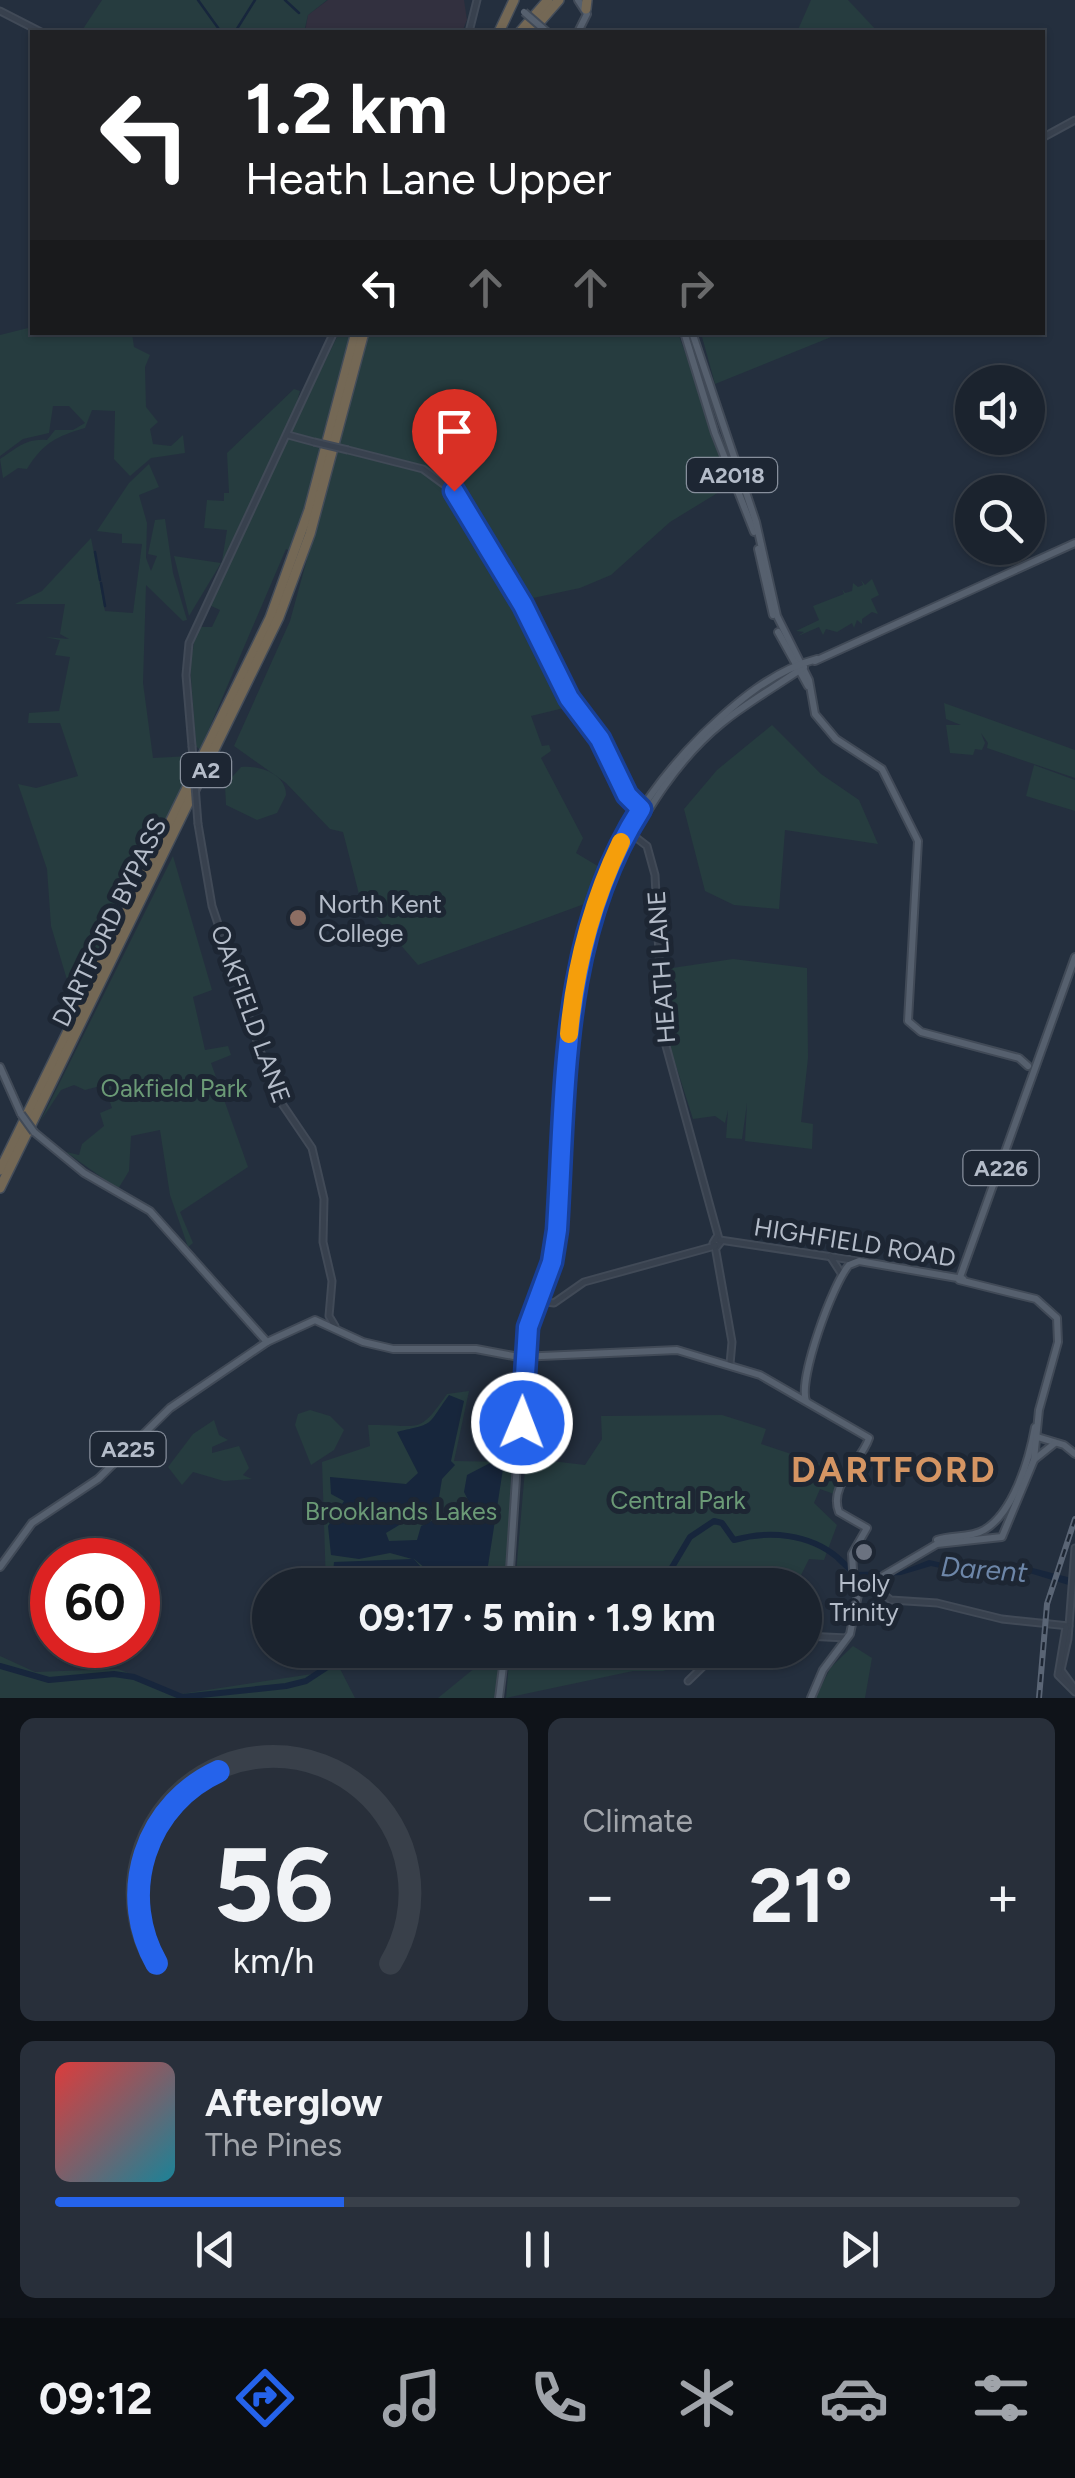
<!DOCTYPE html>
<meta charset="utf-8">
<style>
:root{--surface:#1b232e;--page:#282f3a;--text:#f1f3f6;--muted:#a0a4aa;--line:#39404a;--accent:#2563eb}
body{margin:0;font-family:Figtree,sans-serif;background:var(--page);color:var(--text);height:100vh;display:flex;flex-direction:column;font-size:38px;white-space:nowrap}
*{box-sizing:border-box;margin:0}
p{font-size:32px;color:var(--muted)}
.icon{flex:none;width:55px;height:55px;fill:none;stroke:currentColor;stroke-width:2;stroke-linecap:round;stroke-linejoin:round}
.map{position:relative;height:1698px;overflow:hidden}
.panel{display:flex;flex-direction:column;gap:20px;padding:20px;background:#0f1319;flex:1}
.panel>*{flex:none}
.guide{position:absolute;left:30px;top:30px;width:1015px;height:305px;border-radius:0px;box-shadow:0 2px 8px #0004,0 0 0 2px var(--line);background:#202124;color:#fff;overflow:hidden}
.tools{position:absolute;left:955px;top:365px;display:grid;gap:20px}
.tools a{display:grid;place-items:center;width:90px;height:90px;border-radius:50%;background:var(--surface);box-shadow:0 2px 8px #0004,0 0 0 2px var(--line);font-size:50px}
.speed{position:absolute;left:30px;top:1538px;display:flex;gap:20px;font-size:50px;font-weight:700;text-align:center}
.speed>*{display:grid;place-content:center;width:130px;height:130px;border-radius:50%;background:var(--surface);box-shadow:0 2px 8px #0004,0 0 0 2px var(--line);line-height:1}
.speed .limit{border:15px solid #d22;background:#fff;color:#111}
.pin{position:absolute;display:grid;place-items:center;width:85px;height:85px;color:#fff;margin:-102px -42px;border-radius:50% 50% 50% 0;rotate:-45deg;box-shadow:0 0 10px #0007}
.pin .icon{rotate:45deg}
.me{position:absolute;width:110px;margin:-55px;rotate:1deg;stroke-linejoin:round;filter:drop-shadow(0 0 8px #0008)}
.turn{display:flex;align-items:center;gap:35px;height:210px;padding:0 50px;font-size:45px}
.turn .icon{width:130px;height:130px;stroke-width:2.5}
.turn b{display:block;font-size:70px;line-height:85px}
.lanes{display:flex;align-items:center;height:95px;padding:0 50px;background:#0003;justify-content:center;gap:50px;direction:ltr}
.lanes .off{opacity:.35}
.big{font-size:75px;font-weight:700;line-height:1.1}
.panel .tile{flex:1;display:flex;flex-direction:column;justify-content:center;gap:15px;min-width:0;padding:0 35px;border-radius:15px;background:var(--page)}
.panel .dial{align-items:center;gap:0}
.dial svg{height:260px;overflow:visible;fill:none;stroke:var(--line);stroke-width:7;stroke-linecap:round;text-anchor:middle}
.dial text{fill:var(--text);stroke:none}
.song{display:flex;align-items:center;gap:30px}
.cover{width:120px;height:120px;border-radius:15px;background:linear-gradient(135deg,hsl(0 70% 55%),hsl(190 70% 35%))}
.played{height:10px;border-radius:5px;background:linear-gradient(90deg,var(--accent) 30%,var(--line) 30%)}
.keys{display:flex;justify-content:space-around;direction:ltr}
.heat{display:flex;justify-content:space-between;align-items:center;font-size:55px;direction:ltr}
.panel .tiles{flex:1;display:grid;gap:20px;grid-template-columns:1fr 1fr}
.tile:last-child{grid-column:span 2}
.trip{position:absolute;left:252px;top:1568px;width:570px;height:100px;border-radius:50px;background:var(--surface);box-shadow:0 2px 8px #0004,0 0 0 2px var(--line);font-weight:700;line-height:100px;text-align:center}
.tab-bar{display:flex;height:160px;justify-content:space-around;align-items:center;background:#0b0e12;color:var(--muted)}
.tab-bar .icon{width:70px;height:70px}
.tab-bar .selected{color:var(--accent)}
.tab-bar b{font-size:45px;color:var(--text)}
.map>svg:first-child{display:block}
.medical{fill:#32303f}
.green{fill:#263c3f}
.water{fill:#17263c}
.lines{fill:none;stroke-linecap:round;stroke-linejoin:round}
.stream{stroke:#17263c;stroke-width:2.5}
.river{stroke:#17263c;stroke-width:6}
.minor-casing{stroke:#414a57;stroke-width:9}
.major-casing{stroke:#414a57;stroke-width:10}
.highway-casing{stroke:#434c59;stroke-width:12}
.minor{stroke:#38414e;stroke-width:5}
.major{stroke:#56606e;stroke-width:6}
.highway{stroke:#746855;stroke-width:9}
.rail-casing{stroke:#5a6575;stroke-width:6}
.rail{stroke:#1d2633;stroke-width:2.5;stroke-dasharray:8;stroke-linecap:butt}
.minor-bridge-casing{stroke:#414a57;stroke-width:9;stroke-linecap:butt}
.major-bridge-casing{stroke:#414a57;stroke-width:10;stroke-linecap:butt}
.minor-bridge{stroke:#38414e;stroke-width:5}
.major-bridge{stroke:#56606e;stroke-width:6}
.route-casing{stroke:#184099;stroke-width:25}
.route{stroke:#2563eb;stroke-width:18}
.slow{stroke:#f59e0b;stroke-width:18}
.education-dot{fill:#8d6e63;stroke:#1d2633;stroke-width:4}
.worship-dot{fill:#6b7280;stroke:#1d2633;stroke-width:4}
.labels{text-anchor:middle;stroke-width:10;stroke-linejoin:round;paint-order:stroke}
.shield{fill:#1d2633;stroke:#878f9c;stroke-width:2.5}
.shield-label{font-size:22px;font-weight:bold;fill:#b4bcc9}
.poi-label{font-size:25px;fill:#b4bcc9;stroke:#1d2633;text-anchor:start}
.street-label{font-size:25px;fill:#b4bcc9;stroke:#1d2633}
.park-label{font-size:25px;fill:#6b9a76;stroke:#1d2633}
.water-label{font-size:28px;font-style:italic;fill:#6d86a8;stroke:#1d2633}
.district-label{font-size:35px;font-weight:bold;letter-spacing:2.5px;fill:#d59563;stroke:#1d2633}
</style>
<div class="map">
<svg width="1075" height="1698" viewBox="0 0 1075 1698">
<rect width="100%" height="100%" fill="#242f3e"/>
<!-- medical -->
<polygon class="medical" points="328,0 464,0 467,20 462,32 305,32 308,15"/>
<!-- green -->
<g class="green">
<polygon points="102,0 327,0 308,15 304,32 81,32"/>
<polygon points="811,0 848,0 878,32 797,32"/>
<path d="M32 327V332L132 333 134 347 150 355 145 367 146 407 158 422 150 429 153 444 171 446 183 435 185 453 151 458 130 476 114 459 115 411 92 410 85 428C57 436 43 443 27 469L18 468 3 478 0 459C17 448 26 438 47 440L55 430H73L85 423 69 406H53L49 433 23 439 0 456V335Z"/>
<polygon points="339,333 678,333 730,476 724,489 670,522 611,575 580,588 519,601 524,610 521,627 568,707 531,716 542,746 549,745 551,751 541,758 583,838 576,853 601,868 587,903 418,965 360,898 343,832 330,829 286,783 234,746 290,621 307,559 286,549 200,750 196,746 190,665 197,627 212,627 220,610 209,605 241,538 222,561 227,530 204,528 207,500 224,501 224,493 229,493 227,453 294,389 300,391 297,402 304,404"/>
<polygon points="701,333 841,333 715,384"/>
<polygon points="149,464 159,487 139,495 147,523 146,558 151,571 157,556 148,554 155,520 165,519 173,573 187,620 183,621 146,585 143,683 153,758 190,756 189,774 73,1000 51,926 47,869 18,784 36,788 78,776 60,723 28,723 29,713 59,711 70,657 55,655 60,640 45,637 69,639 60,634 65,604 15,604 42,591 91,538 105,611 133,613 142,544 122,543 122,534 97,531 129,483"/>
<polygon points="174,556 221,563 189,616"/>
<polygon points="872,579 879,595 871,599 878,614 872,612 862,619 862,624 857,620 854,628 852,623 837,632 826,629 823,635 819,627 798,636 804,632 796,631 819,620 813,606 844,594 842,589 845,593 852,591 853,583 858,587 863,585 861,580 865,585"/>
<polygon points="944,703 1075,750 1075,778 987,748 988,743 981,733 985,743 982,750 975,749 973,755 950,753 946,725 961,725 946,719"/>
<polygon points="772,725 821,774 859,800 878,844 785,830 779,909 734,905 705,891 684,809 717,770"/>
<polygon points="1034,765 1075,780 1075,811 1026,796"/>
<path d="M241 767C260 765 286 774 286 795L277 813 257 820 226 805 225 785Z"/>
<polygon points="173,856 212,990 193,997 205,1050 228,1046 231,1055 211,1063 248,1167 180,1212 193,1243 188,1247 170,1195 160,1130 131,1136 129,1171 118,1189 66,1152 79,1155 82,1144 104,1126 100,1113 112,1108 104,1085 85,1090 74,1085 61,1090 40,1122"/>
<polygon points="733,959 807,968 808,1058 801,1122 813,1124 812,1149 745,1141 747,1103 742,1139 726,1138 728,1110 725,1123 715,1116 693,1119 669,1044 664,976 672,968"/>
<path d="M469 1391 454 1461 516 1462 506 1585H326L322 1462 370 1446 368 1425C421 1424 417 1437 447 1394Z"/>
<polygon points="310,1410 330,1416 344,1430 334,1450 311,1465 295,1425 298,1414"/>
<polygon points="722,1415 766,1429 761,1444 824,1465 825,1471 840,1477 834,1494 820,1489 814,1503 837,1525 824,1560 809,1559 796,1585 515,1585 526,1458 585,1465 602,1439 601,1416"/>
<polygon points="214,1420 219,1435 228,1440 212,1447 212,1453 239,1446 249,1468 243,1475 252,1479 224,1481 193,1472 182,1485 168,1467 193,1434"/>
<polygon points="853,1646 872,1658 865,1698 815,1698 831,1667"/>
<polygon points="466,1650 501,1650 497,1698 438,1698 476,1667"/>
<polygon points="510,1650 700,1650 685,1664 663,1671 633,1671 506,1698"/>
<polygon points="0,1656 35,1672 118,1669 181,1694 312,1674 337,1663 355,1698 0,1698"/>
</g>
<!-- water -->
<g class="water">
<path d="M449 1395 464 1401 451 1461 455 1465 442 1479 437 1510 426 1509 386 1533 389 1541 417 1540 421 1526 442 1516H461L470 1504 464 1492 467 1475 490 1463 503 1469 485 1585H445L413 1558 437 1585H332L334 1562 412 1559 390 1553 359 1559 331 1555 328 1526 344 1501 331 1494 330 1477 406 1484 418 1473 397 1432C437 1422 425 1428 449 1395Z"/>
<polygon points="929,1560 979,1571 1025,1566 1075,1579 1075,1587 1023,1571 973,1575 931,1566 901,1575 856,1577 855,1572 901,1571"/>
</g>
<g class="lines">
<!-- stream -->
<g class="stream">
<polyline points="198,0 221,32"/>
<polyline points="285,0 299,13"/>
<polyline points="235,32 255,0"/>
<polyline points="95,552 100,580"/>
<polyline points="101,583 105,606"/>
</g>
<!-- river -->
<g class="river">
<polyline points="839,1559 854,1573"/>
<polyline points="588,1585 599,1578 613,1585"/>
<path d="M622 1585 630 1580 665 1579 690 1537 714 1521 722 1523 734 1540C770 1530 809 1534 837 1557"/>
<polyline points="694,1585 725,1581 760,1585"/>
<polyline points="805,1597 818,1601"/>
<polyline points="0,1666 49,1680 114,1674 134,1677 182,1697 286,1686 306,1681 341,1658 376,1662 422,1650"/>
</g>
<defs>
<g id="minor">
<polyline points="0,11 41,32"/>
<polyline points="469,32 477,0"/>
<polyline points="1042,138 1075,120"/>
<polyline points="288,435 314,442"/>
<polyline points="348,450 423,469 453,491 523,605 569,698 600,739 627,795 644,811"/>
<polyline points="192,746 186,675 189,643 334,332"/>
<polyline points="198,824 212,906 274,1092 312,1148 324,1199 323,1242 332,1281 329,1316 335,1326"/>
<polyline points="634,836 647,846 655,875 663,1035 719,1239"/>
<polygon points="716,1238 721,1242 717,1247 713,1243"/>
<polyline points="720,1240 859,1261"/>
<polyline points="715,1246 732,1342 730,1364"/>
<polyline points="830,1256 841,1273"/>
<polyline points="537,1301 554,1303 584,1282 715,1246"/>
<polyline points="1075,1548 1068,1639 1061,1670 1075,1689"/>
<polyline points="872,1586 891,1600 937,1603 1002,1619 1069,1626"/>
<polyline points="1066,1627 1058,1675 1075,1692"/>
<polyline points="805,1636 847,1638"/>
<polyline points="688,1681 720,1650"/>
</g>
<g id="major">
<polyline points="578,32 587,14 578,0"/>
<polyline points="684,332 715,433 754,532"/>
<polyline points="692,332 756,522 777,616 809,680 815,714 836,739 882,769 918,841 908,1021 921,1032 1019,1058 1028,1066"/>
<polyline points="758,549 773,615"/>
<polyline points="778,632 808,686"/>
<polyline points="815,661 1075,543"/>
<path d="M609 877C641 822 671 764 722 723 748 702 777 686 804 667"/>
<polyline points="0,1067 21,1114"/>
<polyline points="34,1132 84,1173 150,1211 267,1342"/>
<polyline points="525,1388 539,1307"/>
<path d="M806 1401C798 1379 833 1283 849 1265L859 1261 963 1279"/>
<polyline points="1034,1436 1064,1445 1075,1454"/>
<polyline points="1035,1459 1055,1443"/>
<path d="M937 1540C951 1535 971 1538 984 1530 1013 1513 1029 1461 1035 1427"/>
<path d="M0 1567 32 1523 98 1479 170 1408 267 1342 315 1320 363 1342 393 1349H476L519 1357 677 1350 760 1375 869 1438C862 1461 828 1485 839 1512L867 1528 852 1554 854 1586"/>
<path d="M509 1585 524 1356C530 1312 552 1275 557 1231 578 1038 551 885 703 734 735 703 773 670 817 659"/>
<polyline points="854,1586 876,1579"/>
<polyline points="859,1590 937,1544 1002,1537 1034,1460 1039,1410 1058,1342 1057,1318 1036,1299 959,1280 1075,957"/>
<polyline points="499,1698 505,1650"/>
<polyline points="811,1698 823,1670 850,1634 859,1590"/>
</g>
<g id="highway">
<polyline points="586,9 587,0"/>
<polyline points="499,32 514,0"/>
<polyline points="520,32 548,0"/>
<polyline points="531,32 559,0"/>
<polyline points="0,1170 270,618 309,510 356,332"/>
<polyline points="0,1188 279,617 310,534 364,332"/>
</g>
</defs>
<!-- minor casing -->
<use href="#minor" class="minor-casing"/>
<!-- major casing -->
<use href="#major" class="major-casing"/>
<!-- highway casing -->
<use href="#highway" class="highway-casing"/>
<!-- minor -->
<use href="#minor" class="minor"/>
<!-- major -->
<use href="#major" class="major"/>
<!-- highway -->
<use href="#highway" class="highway"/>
<defs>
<polyline id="rail" points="1039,1698 1047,1604 1075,1519"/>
</defs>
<!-- rail casing -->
<use href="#rail" class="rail-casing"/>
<!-- rail -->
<use href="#rail" class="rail"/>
<defs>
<g id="minor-bridge">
<polyline points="314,442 348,450"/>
<polyline points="192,746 198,824"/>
</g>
<g id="major-bridge">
<polyline points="524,12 547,32"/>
<polyline points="21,1114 34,1132"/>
</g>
</defs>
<!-- minor-bridge casing -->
<use href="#minor-bridge" class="minor-bridge-casing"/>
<!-- major-bridge casing -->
<use href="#major-bridge" class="major-bridge-casing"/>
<!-- minor-bridge -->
<use href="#minor-bridge" class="minor-bridge"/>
<!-- major-bridge -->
<use href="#major-bridge" class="major-bridge"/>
</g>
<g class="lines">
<defs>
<path id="route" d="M454 491 523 605 569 698 600 739 627 795 641 809C560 936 566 1086 557 1230L552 1262 528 1327 522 1423"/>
</defs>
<!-- route casing -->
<use href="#route" class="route-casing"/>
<!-- route -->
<use href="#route" class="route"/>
<!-- slow -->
<path class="slow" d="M569 1034C575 967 592 902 621 842"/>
</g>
<!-- markers -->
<circle class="education-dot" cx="298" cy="918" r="10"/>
<circle class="worship-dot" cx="864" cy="1552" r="10"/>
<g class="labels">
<!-- shield labels -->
<g class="shield">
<rect x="687" y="458" width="90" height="34" rx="8"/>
<rect x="181" y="753" width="50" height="34" rx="8"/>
<rect x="963.5" y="1151" width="75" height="34" rx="8"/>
<rect x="90.5" y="1432" width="75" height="34" rx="8"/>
</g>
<g class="shield-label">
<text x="732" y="483">A2018</text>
<text x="206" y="778">A2</text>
<text x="1001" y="1176">A226</text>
<text x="128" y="1457">A225</text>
</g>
<!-- poi labels -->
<g class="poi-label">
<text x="318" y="913">North Kent<tspan x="318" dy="29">College</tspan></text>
<text x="864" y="1592" text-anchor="middle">Holy<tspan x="864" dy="29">Trinity</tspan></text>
</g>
<!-- street labels -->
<g class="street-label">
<text transform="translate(109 922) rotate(-64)" y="9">DARTFORD BYPASS</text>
<text transform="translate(661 967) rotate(-94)" y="9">HEATH LANE</text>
<text transform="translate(251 1014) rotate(70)" y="9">OAKFIELD LANE</text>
<text transform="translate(855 1242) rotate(9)" y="9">HIGHFIELD ROAD</text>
</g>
<!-- park labels -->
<g class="park-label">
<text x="174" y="1097">Oakfield Park</text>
<text x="678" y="1509">Central Park</text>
<text x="401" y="1520">Brooklands Lakes</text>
</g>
<!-- water labels -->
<g class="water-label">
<text transform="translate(984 1569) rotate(4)" y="10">Darent</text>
</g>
<!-- district labels -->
<g class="district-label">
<text x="894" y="1482">DARTFORD</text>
</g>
</g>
</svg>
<div class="tools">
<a><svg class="icon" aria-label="sound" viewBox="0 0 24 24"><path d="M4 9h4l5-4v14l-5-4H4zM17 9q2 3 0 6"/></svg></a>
<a><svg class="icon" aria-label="search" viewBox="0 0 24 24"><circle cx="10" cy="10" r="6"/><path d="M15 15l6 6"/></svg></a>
</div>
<div class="speed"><div class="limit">60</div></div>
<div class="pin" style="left:454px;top:491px;background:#d93025"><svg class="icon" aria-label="arrive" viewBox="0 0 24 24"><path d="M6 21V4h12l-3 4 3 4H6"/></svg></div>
<svg class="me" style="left:522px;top:1423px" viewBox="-20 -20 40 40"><circle r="17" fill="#2563eb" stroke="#fff" stroke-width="3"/><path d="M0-11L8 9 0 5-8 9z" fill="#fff"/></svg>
<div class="trip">09:17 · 5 min · 1.9 km</div>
<div class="guide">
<div class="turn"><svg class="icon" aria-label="left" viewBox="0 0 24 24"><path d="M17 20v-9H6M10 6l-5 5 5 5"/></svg><div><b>1.2 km</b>Heath Lane Upper</div></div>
<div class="lanes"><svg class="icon" aria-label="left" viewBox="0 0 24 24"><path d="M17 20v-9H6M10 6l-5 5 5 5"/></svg><svg class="icon off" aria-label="ahead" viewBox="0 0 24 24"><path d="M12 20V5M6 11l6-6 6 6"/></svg><svg class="icon off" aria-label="ahead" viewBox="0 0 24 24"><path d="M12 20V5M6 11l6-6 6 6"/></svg><svg class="icon off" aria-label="right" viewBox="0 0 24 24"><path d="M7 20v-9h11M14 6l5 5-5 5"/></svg></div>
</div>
</div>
<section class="panel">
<div class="tiles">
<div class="tile dial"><svg viewBox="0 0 100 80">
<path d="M14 69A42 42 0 1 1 86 69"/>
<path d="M14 69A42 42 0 0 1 33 10" stroke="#2563eb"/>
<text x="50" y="56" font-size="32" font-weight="700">56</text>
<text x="50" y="72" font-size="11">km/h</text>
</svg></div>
<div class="tile"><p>Climate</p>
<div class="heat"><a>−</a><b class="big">21°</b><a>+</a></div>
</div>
<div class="tile">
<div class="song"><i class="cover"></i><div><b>Afterglow</b><p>The Pines</p></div></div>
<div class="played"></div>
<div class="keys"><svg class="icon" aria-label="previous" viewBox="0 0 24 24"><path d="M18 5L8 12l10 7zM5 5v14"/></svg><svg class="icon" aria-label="pause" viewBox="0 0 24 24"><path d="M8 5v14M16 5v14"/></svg><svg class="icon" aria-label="next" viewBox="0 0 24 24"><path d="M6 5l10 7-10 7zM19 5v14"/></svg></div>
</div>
</div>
</section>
<nav class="tab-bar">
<b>09:12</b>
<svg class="icon selected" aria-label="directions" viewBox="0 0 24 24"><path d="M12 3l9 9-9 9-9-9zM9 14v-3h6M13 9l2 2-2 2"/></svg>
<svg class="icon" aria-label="music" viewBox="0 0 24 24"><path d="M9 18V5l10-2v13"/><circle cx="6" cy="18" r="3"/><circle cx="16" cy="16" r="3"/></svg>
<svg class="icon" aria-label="phone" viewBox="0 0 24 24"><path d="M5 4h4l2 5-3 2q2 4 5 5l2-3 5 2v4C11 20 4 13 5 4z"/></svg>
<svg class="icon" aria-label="climate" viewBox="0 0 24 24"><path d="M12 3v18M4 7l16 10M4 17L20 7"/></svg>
<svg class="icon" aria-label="car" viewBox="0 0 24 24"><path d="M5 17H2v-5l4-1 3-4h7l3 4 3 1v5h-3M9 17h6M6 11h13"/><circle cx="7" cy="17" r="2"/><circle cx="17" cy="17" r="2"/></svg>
<svg class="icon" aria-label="filters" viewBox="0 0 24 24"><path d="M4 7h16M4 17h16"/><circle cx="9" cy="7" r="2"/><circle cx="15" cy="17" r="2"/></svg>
</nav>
